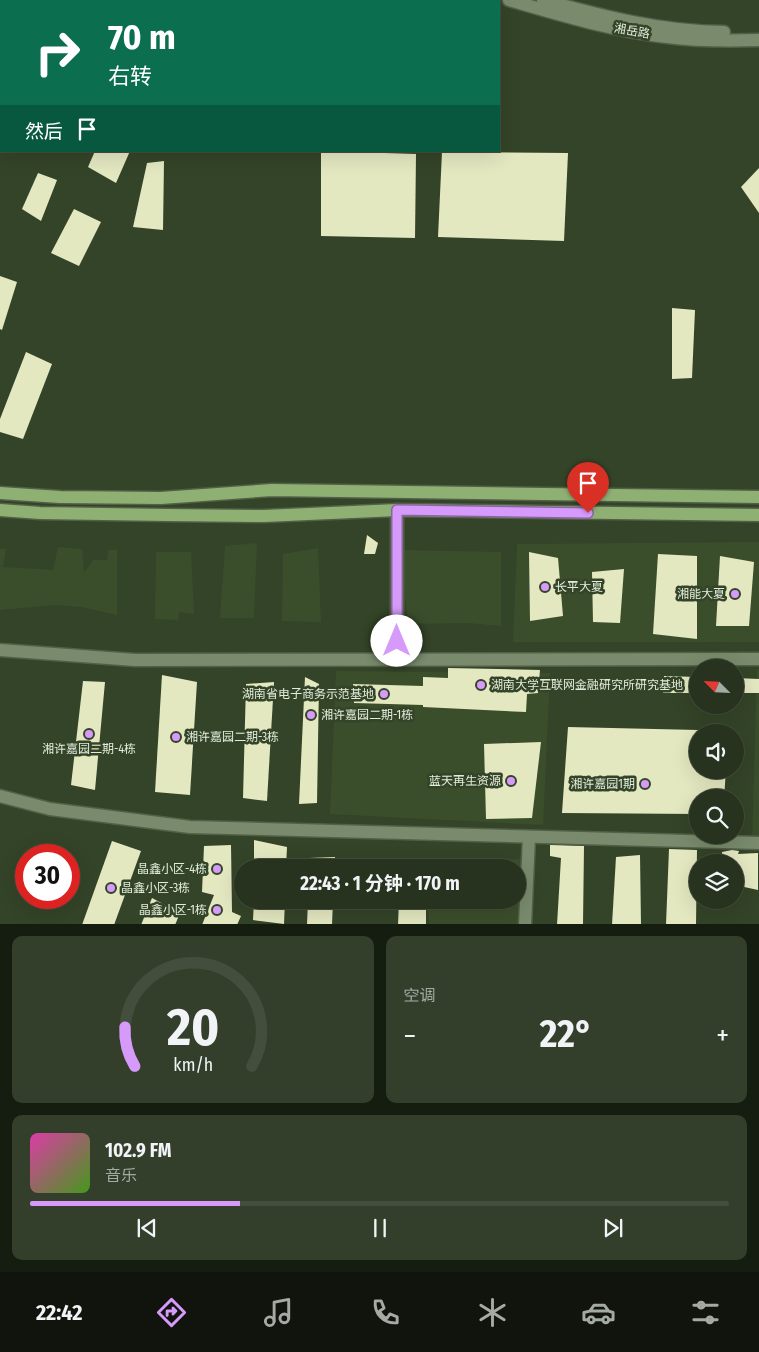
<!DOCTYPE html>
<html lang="zh">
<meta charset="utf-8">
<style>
:root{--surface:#27331e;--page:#333f2b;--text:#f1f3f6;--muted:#a4aaa4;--line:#434e3c;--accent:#d69bfa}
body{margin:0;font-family:"Fira Sans Condensed","Noto Sans SC",sans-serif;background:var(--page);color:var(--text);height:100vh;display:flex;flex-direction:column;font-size:19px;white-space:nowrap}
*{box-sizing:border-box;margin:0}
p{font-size:16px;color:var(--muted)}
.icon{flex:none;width:28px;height:28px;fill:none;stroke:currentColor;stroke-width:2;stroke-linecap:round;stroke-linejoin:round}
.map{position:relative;height:924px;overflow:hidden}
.side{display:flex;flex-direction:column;gap:12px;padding:12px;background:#151c10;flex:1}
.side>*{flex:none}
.hud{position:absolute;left:0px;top:0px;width:500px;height:152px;box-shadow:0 5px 20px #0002,0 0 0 1px var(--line);background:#0b6e4f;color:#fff;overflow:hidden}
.needle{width:32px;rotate:294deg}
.controls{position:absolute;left:689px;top:659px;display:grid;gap:10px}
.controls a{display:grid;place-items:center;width:55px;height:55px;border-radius:50%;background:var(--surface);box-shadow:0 5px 20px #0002,0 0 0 1px var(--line);font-size:25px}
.speed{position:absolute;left:15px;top:844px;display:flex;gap:10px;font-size:25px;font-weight:700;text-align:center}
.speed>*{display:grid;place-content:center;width:65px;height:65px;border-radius:50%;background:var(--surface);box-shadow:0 5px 20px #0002,0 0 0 1px var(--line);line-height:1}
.speed .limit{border:8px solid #d22;background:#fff;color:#111}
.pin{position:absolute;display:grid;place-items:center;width:42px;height:42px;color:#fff;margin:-51px -21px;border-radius:50% 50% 50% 0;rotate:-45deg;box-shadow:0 0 5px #0007}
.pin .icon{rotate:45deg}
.me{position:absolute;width:55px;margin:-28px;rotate:0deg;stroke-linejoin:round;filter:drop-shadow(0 0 4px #0008)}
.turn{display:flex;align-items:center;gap:18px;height:105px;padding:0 25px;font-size:22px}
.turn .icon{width:65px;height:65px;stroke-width:2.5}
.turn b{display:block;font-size:35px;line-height:42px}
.then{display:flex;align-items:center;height:48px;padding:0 25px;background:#0003;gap:10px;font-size:19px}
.big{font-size:38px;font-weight:700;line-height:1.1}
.side .tile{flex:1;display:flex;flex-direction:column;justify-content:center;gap:8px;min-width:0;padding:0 18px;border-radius:10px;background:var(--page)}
.side .dial{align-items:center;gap:0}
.dial svg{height:130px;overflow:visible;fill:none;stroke:var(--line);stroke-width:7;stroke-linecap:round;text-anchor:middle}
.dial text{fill:var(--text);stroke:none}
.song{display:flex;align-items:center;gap:15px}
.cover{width:60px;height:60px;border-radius:8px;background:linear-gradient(135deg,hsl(320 70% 55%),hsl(100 70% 35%))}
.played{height:5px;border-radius:2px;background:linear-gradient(90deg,var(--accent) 30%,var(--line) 30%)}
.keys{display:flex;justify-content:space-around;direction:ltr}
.heat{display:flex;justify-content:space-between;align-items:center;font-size:28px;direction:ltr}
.side .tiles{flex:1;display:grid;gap:12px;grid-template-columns:1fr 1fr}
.tile:last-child{grid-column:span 2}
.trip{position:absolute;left:234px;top:859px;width:292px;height:50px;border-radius:25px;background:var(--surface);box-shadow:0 5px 20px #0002,0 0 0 1px var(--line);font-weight:700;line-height:50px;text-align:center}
.dock{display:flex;height:80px;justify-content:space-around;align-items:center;background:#10140c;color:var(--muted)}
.dock .icon{width:35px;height:35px}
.dock .current{color:var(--accent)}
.dock b{font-size:22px;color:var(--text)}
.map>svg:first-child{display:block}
.built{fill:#3b4e2b}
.building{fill:#e4e8c1}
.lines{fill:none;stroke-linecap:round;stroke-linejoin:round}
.minor-casing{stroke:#536048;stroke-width:15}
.major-casing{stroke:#536048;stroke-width:15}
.minor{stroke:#798b6c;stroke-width:12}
.major{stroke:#8fb073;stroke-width:12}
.route-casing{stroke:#8b65a2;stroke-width:12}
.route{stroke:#d69bfa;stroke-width:9}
.poi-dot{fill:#d69bfa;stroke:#344428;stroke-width:2}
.labels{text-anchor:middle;stroke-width:5;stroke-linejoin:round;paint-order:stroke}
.street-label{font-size:12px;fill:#e2ecdb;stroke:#344428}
.poi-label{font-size:12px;fill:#e2ecdb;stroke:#344428;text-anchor:end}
</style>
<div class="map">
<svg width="759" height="925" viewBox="0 0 759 925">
<rect width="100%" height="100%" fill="#344428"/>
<!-- built -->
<g class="built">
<polygon points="759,542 759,642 513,642 517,544"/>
<polygon points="257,543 254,618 220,618 225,546"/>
<polygon points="58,547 82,549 84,573 93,560 107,560 108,550 117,550 117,615 81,607 56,605 0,610 0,549 6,549 3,567 53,570"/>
<polygon points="318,548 321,622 282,621 283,554"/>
<polygon points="400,550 501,552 501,626 468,623 408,624"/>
<polygon points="156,552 191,552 194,614 179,612 178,620 155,619"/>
<polygon points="757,669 759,669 759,842 752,843"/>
<polygon points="336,671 550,673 543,825 330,814"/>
<polygon points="525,859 524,924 429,924 428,900 518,900 518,868 427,867 427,860"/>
</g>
<!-- building -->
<g class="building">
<polygon points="95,151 130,151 116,183 88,167"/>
<polygon points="321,151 416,154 415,238 321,236"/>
<polygon points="442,152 568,153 564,241 438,237"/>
<polygon points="164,161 163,230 133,227 147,163"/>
<polygon points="759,168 759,213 741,187"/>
<polygon points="38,173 57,180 41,221 22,209"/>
<polygon points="74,209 101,222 79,266 51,253"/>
<polygon points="0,276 17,282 2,330 0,329"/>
<polygon points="672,308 695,310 692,378 672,379"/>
<polygon points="26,352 52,364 23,439 0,432 0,419"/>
<polygon points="367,535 378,543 375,554 364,554"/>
<polygon points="529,552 558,558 563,616 530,621"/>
<polygon points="658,554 697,556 697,639 653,634"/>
<polygon points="720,556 754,562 749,626 716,626"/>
<polygon points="624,569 620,623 593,622 592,572"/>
<polygon points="448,668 540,670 538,693 527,694 526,712 423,707 423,705 354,703 353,684 423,686 423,677 448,678"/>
<polygon points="162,675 197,682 190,795 155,792"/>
<polygon points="664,676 697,677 698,693 663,693"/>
<polygon points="305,677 319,684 317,803 299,804"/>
<polygon points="735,678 759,679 759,693 735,693"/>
<polygon points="83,681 105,682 95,790 71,785"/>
<polygon points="274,682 267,801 243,798 246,684"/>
<polygon points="568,727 698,730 698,770 726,770 724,798 698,798 698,814 562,813"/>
<polygon points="541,742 532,818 486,819 484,744"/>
<polygon points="254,840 287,847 286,868 254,868"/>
<polygon points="112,841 141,851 114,925 82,925"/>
<polygon points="231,845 232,912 241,916 237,925 202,925 214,895 202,892 204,846"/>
<polygon points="550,845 584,846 583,925 557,925 561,858 550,856"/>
<polygon points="669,849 697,850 696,925 666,925"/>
<polygon points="732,850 739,851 738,854 758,853 758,890 735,885 735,862 722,862 722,852"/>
<polygon points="640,855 641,925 612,925 616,857"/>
<polygon points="335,857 335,868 309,868 309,858"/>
<polygon points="152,898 180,913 175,925 141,925"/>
<polygon points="254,900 285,900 284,924 253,920"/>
<polygon points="308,900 333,900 332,925 307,925"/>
<polygon points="399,900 426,900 426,925 398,925"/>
</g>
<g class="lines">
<defs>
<g id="minor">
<path d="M509 0C561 15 613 31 667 37 697 41 728 41 759 40"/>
<path d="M543 0C602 16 662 32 724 32"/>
<polyline points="397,510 397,660"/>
<polyline points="0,650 135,660 759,659"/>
<polyline points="0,796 50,809 190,827 759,843"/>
<polyline points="525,925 529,837"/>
</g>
<g id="major">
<polyline points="0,493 60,497 161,498 272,490 759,497"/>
<polyline points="0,510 40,513 167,515 264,516 397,510 759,515"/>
</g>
</defs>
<!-- minor casing -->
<use href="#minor" class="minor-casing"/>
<!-- major casing -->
<use href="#major" class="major-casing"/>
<!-- minor -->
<use href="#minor" class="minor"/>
<!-- major -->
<use href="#major" class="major"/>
</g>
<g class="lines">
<defs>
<polyline id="route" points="397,641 397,510 588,513"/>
</defs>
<!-- route casing -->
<use href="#route" class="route-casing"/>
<!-- route -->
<use href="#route" class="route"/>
</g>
<!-- markers -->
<g class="poi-dot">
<circle cx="545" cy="587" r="5"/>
<circle cx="735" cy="594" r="5"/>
<circle cx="481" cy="685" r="5"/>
<circle cx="384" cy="694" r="5"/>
<circle cx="311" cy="715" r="5"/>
<circle cx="89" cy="734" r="5"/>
<circle cx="176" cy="737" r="5"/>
<circle cx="511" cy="781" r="5"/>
<circle cx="645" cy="784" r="5"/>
<circle cx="217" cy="869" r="5"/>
<circle cx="111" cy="888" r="5"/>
<circle cx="217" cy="910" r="5"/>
</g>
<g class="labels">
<!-- street labels -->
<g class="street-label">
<text transform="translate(632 31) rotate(10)" y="4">湘岳路</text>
</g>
<!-- poi labels -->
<g class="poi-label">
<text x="555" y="591" text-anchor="start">长平大夏</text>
<text x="725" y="598">湘能大夏</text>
<text x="491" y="689" text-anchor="start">湖南大学互联网金融研究所研究基地</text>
<text x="374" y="698">湖南省电子商务示范基地</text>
<text x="321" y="719" text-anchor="start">湘许嘉园二期-1栋</text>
<text x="186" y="741" text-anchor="start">湘许嘉园二期-3栋</text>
<text x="89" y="753" text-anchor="middle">湘许嘉园二期-4栋</text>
<text x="501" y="785">蓝天再生资源</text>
<text x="635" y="788">湘许嘉园1期</text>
<text x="207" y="873">晶鑫小区-4栋</text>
<text x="121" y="892" text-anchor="start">晶鑫小区-3栋</text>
<text x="207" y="914">晶鑫小区-1栋</text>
</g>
</g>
</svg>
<div class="controls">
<a><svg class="needle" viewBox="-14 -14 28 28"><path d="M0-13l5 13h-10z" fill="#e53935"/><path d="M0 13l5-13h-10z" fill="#a4aaa4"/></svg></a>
<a><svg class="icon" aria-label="sound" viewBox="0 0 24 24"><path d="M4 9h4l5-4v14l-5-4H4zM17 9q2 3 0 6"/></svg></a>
<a><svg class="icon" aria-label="search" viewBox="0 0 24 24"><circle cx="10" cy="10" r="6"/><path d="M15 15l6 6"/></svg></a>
<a><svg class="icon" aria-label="layers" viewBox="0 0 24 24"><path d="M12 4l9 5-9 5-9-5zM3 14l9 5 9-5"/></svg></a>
</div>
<div class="speed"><div class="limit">30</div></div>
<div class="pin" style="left:588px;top:513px;background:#d93025"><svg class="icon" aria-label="arrive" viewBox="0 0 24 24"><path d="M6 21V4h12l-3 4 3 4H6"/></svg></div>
<svg class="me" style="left:397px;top:641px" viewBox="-20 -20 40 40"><circle r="19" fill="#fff"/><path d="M0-13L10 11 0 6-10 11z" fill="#d69bfa"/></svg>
<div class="trip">22:43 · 1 分钟 · 170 m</div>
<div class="hud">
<div class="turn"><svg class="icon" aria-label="right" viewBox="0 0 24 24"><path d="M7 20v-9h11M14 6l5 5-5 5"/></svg><div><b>70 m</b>右转</div></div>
<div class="then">然后<svg class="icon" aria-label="arrive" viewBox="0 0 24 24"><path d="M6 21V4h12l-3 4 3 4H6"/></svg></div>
</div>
</div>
<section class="side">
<div class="tiles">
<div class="tile dial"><svg viewBox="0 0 100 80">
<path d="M14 69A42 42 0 1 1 86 69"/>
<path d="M14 69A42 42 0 0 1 8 45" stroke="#d69bfa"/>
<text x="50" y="56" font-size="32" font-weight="700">20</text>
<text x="50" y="72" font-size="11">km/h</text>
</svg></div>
<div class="tile"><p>空调</p>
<div class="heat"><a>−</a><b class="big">22°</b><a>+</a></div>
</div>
<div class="tile">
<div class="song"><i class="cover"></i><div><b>102.9 FM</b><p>音乐</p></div></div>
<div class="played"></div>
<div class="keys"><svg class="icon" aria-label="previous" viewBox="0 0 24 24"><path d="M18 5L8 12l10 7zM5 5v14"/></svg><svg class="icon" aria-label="pause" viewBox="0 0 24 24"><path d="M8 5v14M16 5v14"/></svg><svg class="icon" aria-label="next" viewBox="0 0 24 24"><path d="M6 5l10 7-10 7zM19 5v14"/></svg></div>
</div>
</div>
</section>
<nav class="dock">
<b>22:42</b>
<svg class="icon current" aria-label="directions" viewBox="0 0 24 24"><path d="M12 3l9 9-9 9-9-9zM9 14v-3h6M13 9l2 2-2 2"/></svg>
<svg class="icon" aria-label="music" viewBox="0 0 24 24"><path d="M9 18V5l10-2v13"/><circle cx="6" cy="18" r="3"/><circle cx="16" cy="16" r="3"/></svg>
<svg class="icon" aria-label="phone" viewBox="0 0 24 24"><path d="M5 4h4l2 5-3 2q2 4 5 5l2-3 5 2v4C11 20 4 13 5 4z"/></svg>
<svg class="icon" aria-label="climate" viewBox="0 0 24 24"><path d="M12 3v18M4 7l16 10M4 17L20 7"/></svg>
<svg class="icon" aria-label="car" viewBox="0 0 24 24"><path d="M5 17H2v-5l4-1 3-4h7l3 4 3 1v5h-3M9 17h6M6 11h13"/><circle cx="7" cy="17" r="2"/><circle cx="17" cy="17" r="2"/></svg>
<svg class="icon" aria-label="filters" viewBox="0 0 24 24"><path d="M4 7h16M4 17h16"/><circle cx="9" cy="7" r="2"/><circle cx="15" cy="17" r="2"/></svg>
</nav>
